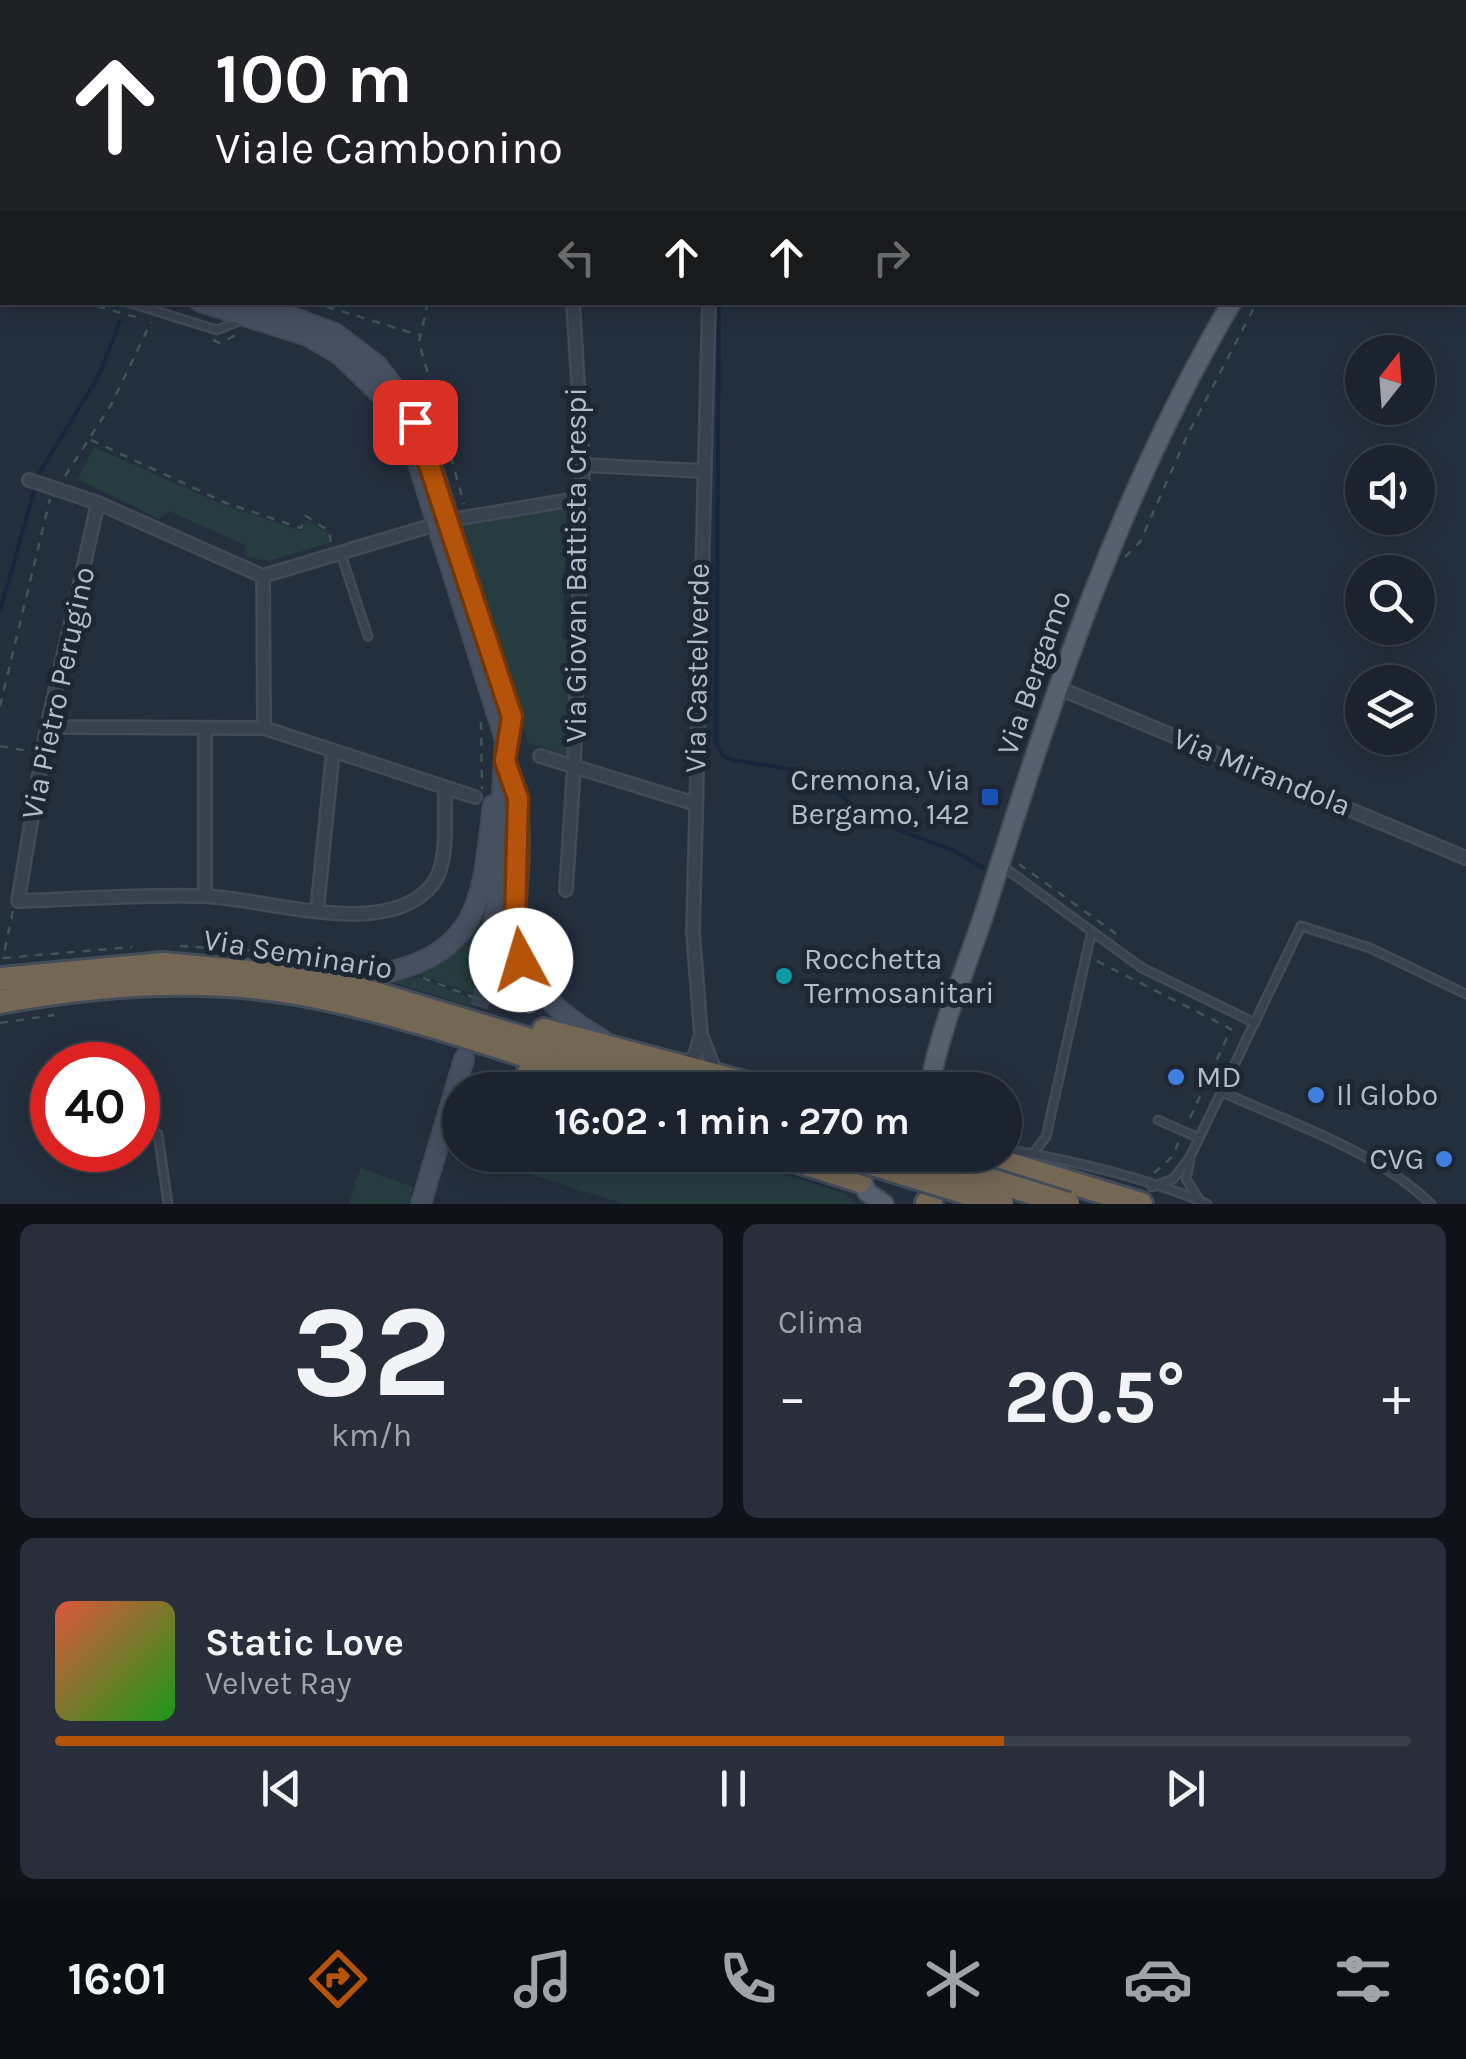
<!DOCTYPE html>
<html lang="it">
<meta charset="utf-8">
<style>
:root{--surface:#1b232e;--page:#282f3a;--text:#f1f3f6;--muted:#a0a4aa;--line:#39404a;--accent:#b45309}
body{margin:0;font-family:Karla,sans-serif;background:var(--page);color:var(--text);height:100vh;display:flex;flex-direction:column;font-size:38px;white-space:nowrap}
*{box-sizing:border-box;margin:0}
p{font-size:32px;color:var(--muted)}
.icon{flex:none;width:55px;height:55px;fill:none;stroke:currentColor;stroke-width:2;stroke-linecap:round;stroke-linejoin:round}
.map{position:relative;height:1204px;overflow:hidden}
.panel{display:flex;flex-direction:column;gap:20px;padding:20px;background:#0f1319;flex:1}
.panel>*{flex:none}
.guide{position:absolute;left:0px;top:0px;width:1468px;height:305px;box-shadow:0 5px 25px #0003,0 0 0 2px var(--line);background:#202124;color:#fff;overflow:hidden}
.needle{width:65px;rotate:17deg}
.controls{position:absolute;left:1345px;top:335px;display:grid;gap:20px}
.controls a{display:grid;place-items:center;width:90px;height:90px;border-radius:50%;background:var(--surface);box-shadow:0 5px 25px #0003,0 0 0 2px var(--line);font-size:50px}
.speed{position:absolute;left:30px;top:1042px;display:flex;gap:20px;font-size:50px;font-weight:700;text-align:center}
.speed>*{display:grid;place-content:center;width:130px;height:130px;border-radius:50%;background:var(--surface);box-shadow:0 5px 25px #0003,0 0 0 2px var(--line);line-height:1}
.speed .limit{border:15px solid #d22;background:#fff;color:#111}
.pin{position:absolute;display:grid;place-items:center;width:85px;height:85px;color:#fff;margin:-42px;border-radius:20px;box-shadow:0 5px 15px #0006}
.me{position:absolute;width:110px;margin:-55px;rotate:354deg;stroke-linejoin:round;filter:drop-shadow(0 0 8px #0008)}
.turn{display:flex;align-items:center;gap:35px;height:210px;padding:0 50px;font-size:45px}
.turn .icon{width:130px;height:130px;stroke-width:2.5}
.turn b{display:block;font-size:70px;line-height:85px}
.lanes{display:flex;align-items:center;height:95px;padding:0 50px;background:#0003;justify-content:center;gap:50px;direction:ltr}
.lanes .off{opacity:.35}
.big{font-size:75px;font-weight:700;line-height:1.1}
.panel .card{flex:1;display:flex;flex-direction:column;justify-content:center;gap:15px;min-width:0;padding:0 35px;border-radius:15px;background:var(--page)}
.panel .dial{align-items:center;gap:0}
.dial b{font-size:130px;line-height:1}
.song{display:flex;align-items:center;gap:30px}
.cover{width:120px;height:120px;border-radius:15px;background:linear-gradient(135deg,hsl(10 70% 55%),hsl(120 70% 35%))}
.played{height:10px;border-radius:5px;background:linear-gradient(90deg,var(--accent) 70%,var(--line) 70%)}
.keys{display:flex;justify-content:space-around;direction:ltr}
.heat{display:flex;justify-content:space-between;align-items:center;font-size:55px;direction:ltr}
.panel .tiles{flex:1;display:grid;gap:20px;grid-template-columns:1fr 1fr}
.card:last-child{grid-column:span 2}
.trip{position:absolute;left:442px;top:1072px;width:580px;height:100px;border-radius:50px;background:var(--surface);box-shadow:0 5px 25px #0003,0 0 0 2px var(--line);font-weight:700;line-height:100px;text-align:center}
.tab-bar{display:flex;height:160px;justify-content:space-around;align-items:center;background:#0b0e12;color:var(--muted)}
.tab-bar .icon{width:70px;height:70px}
.tab-bar .on{color:var(--accent)}
.tab-bar b{font-size:45px;color:var(--text)}
.map>svg:first-child{display:block}
.green{fill:#263c3f}
.lines{fill:none;stroke-linecap:round;stroke-linejoin:round}
.stream{stroke:#17263c;stroke-width:4}
.secondary-tunnel{stroke:#3a4453;stroke-width:18;stroke-dasharray:18 9;stroke-linecap:butt}
.lane-casing{stroke:#414a57;stroke-width:11}
.street-casing{stroke:#414a57;stroke-width:16}
.secondary-casing{stroke:#414a57;stroke-width:22}
.primary-casing{stroke:#414a57;stroke-width:22}
.highway-casing{stroke:#434c59;stroke-width:28}
.path{stroke:#3f5557;stroke-width:2.5;stroke-dasharray:8 8;stroke-linecap:butt}
.lane{stroke:#38414e;stroke-width:6}
.street{stroke:#38414e;stroke-width:11}
.secondary{stroke:#465061;stroke-width:18}
.primary{stroke:#56606e;stroke-width:18}
.highway{stroke:#746855;stroke-width:22}
.highway-bridge-casing{stroke:#434c59;stroke-width:28;stroke-linecap:butt}
.path-bridge{stroke:#3f5557;stroke-width:2.5;stroke-dasharray:8 8;stroke-linecap:butt}
.highway-bridge{stroke:#746855;stroke-width:22}
.route-casing{stroke:#753606;stroke-width:25}
.route{stroke:#b45309;stroke-width:18}
.transit-dot{fill:#1a4fb4;stroke:#1d2633;stroke-width:4}
.culture-dot{fill:#0f9aa8;stroke:#1d2633;stroke-width:4}
.shop-dot{fill:#3f7fe0;stroke:#1d2633;stroke-width:4}
.labels{text-anchor:middle;stroke-width:10;stroke-linejoin:round;paint-order:stroke}
.street-label{font-size:30px;fill:#b4bcc9;stroke:#1d2633}
.poi-label{font-size:30px;fill:#b4bcc9;stroke:#1d2633;text-anchor:start}
</style>
<div class="map">
<svg width="1466" height="1204" viewBox="0 0 1466 1204">
<rect width="100%" height="100%" fill="#242f3e"/>
<!-- green -->
<g class="green">
<polygon points="94,447 224,505 302,531 306,520 327,532 329,543 269,561 246,557 245,545 169,511 159,519 77,479"/>
<polygon points="574,507 573,532 566,533 562,638 570,641 568,755 528,743 464,526"/>
<polygon points="488,894 483,957 474,994 417,974 472,934"/>
<polygon points="511,924 542,1002 529,1011 496,1002"/>
<polygon points="409,974 472,999 470,1006 388,981"/>
<polygon points="468,1155 720,1155 844,1193 857,1204 625,1204"/>
<polygon points="360,1168 413,1187 409,1204 349,1204"/>
</g>
<g class="lines">
<!-- stream -->
<g class="stream">
<polyline points="232,0 232,2"/>
<polyline points="691,0 691,2"/>
<polyline points="719,302 716,743 723,756 733,760 815,773 869,819 955,851 983,868"/>
<polyline points="0,611 39,474 99,375 120,322"/>
</g>
<!-- secondary-tunnel -->
<polyline class="secondary-tunnel" points="464,1059 486,982"/>
<defs>
<g id="lane">
<polyline points="0,264 2,265"/>
<polyline points="127,302 217,330 244,319"/>
<polyline points="341,554 368,636"/>
<polyline points="1001,865 1142,968 1255,1023"/>
<path d="M1222 1092C1292 1124 1375 1150 1431 1204"/>
<polyline points="1158,1120 1199,1138"/>
<polyline points="158,1134 168,1204"/>
<path d="M1005 1149C1066 1159 1151 1179 1207 1204"/>
<polyline points="1034,1152 1046,1137 1091,934"/>
<polyline points="1190,1160 1186,1179 1198,1198"/>
<polyline points="1152,1187 1173,1179 1190,1157 1301,926 1370,948 1466,994"/>
</g>
<g id="street">
<polyline points="681,0 682,2"/>
<polyline points="709,302 693,932 701,1034 716,1073"/>
<polyline points="583,465 703,471"/>
<polyline points="29,480 98,503 263,576 450,520 582,498"/>
<path d="M98 503 47 727 18 901C79 899 141 894 202 896 262 897 386 942 432 885 450 863 444 815 445 788"/>
<polyline points="263,576 264,728"/>
<polyline points="1056,687 1466,858"/>
<polyline points="47,727 264,728 475,797"/>
<polyline points="205,728 205,895"/>
<polyline points="540,756 693,803"/>
<polyline points="566,890 574,767 583,465 573,302"/>
<polyline points="317,911 333,751"/>
<polyline points="685,1064 695,1055 701,1034"/>
</g>
<g id="secondary">
<polyline points="0,238 2,239"/>
<polyline points="200,302 308,336 340,355 386,400 413,448 505,740"/>
<polyline points="252,302 335,333 377,365 397,391 426,446 512,717 505,740 496,907 486,982"/>
<path d="M508 769C549 886 459 959 602 1039"/>
<path d="M329 980C346 969 371 976 390 972 486 948 482 887 493 805"/>
<polyline points="421,1204 464,1059"/>
</g>
<g id="primary">
<polyline points="1409,2 1411,0"/>
<path d="M930 1090C934 1043 971 956 986 908 1052 698 1119 493 1232 302"/>
<polyline points="857,1170 867,1192 884,1204"/>
</g>
<g id="highway">
<polyline points="0,979 163,964 283,975 357,988 697,1090"/>
<path d="M0 1002C97 984 197 976 296 993 409 1013 522 1056 633 1090"/>
<polyline points="544,1030 771,1090"/>
<polyline points="529,1072 573,1090"/>
<polyline points="778,1155 860,1181"/>
<polyline points="980,1155 1141,1204"/>
<polyline points="927,1203 931,1204"/>
</g>
</defs>
<!-- lane casing -->
<use href="#lane" class="lane-casing"/>
<!-- street casing -->
<use href="#street" class="street-casing"/>
<!-- secondary casing -->
<use href="#secondary" class="secondary-casing"/>
<!-- primary casing -->
<use href="#primary" class="primary-casing"/>
<!-- highway casing -->
<use href="#highway" class="highway-casing"/>
<!-- path -->
<g class="path">
<polyline points="1436,2 1437,0"/>
<polyline points="0,208 2,209"/>
<polyline points="0,278 2,278"/>
<polyline points="82,302 143,319"/>
<polyline points="311,302 419,335"/>
<polyline points="428,302 419,342 464,504"/>
<polyline points="213,340 220,343 238,334"/>
<polyline points="91,440 226,503 301,528 306,516 329,531 331,544"/>
<polyline points="65,476 111,405 151,322"/>
<polyline points="1125,557 1140,542 1187,436 1257,302"/>
<polyline points="0,706 50,499"/>
<polyline points="481,722 482,789"/>
<polyline points="0,746 28,751"/>
<polyline points="1019,864 1115,933 1113,936"/>
<polyline points="13,911 3,958 132,947"/>
<polyline points="180,946 356,957"/>
<polyline points="1097,961 1231,1029 1188,1122"/>
<polyline points="423,978 473,997"/>
<polyline points="496,1004 530,1013 537,1010"/>
<polyline points="0,1023 54,1015"/>
<polyline points="788,1083 813,1090"/>
<polyline points="1154,1173 1172,1157 1179,1141"/>
</g>
<!-- lane -->
<use href="#lane" class="lane"/>
<!-- street -->
<use href="#street" class="street"/>
<!-- secondary -->
<use href="#secondary" class="secondary"/>
<!-- primary -->
<use href="#primary" class="primary"/>
<!-- highway -->
<use href="#highway" class="highway"/>
<defs>
<g id="highway-bridge">
<polyline points="843,1155 1002,1204"/>
<polyline points="910,1155 1068,1204"/>
</g>
</defs>
<!-- highway-bridge casing -->
<use href="#highway-bridge" class="highway-bridge-casing"/>
<!-- path-bridge -->
<polyline class="path-bridge" points="473,997 496,1004"/>
<!-- highway-bridge -->
<use href="#highway-bridge" class="highway-bridge"/>
</g>
<g class="lines">
<defs>
<polyline id="route" points="415,422 512,717 505,761 518,798 515,923 521,960"/>
</defs>
<!-- route casing -->
<use href="#route" class="route-casing"/>
<!-- route -->
<use href="#route" class="route"/>
</g>
<!-- markers -->
<rect class="transit-dot" x="980" y="787" width="20" height="20" rx="5"/>
<circle class="culture-dot" cx="784" cy="976" r="10"/>
<g class="shop-dot">
<circle cx="1176" cy="1077" r="10"/>
<circle cx="1316" cy="1095" r="10"/>
<circle cx="1444" cy="1159" r="10"/>
</g>
<g class="labels">
<!-- street labels -->
<g class="street-label">
<text transform="translate(576 565) rotate(-90)" y="10">Via Giovan Battista Crespi</text>
<text transform="translate(697 668) rotate(-89)" y="10">Via Castelverde</text>
<text transform="translate(1034 673) rotate(-71)" y="10">Via Bergamo</text>
<text transform="translate(58 693) rotate(-78)" y="10">Via Pietro Perugino</text>
<text transform="translate(1262 772) rotate(22)" y="10">Via Mirandola</text>
<text transform="translate(298 954) rotate(9)" y="10">Via Seminario</text>
</g>
<!-- poi labels -->
<g class="poi-label">
<text x="970" y="790" text-anchor="end">Cremona, Via<tspan x="970" dy="34">Bergamo, 142</tspan></text>
<text x="804" y="969">Rocchetta<tspan x="804" dy="34">Termosanitari</tspan></text>
<text x="1196" y="1087">MD</text>
<text x="1336" y="1105">Il Globo</text>
<text x="1424" y="1169" text-anchor="end">CVG</text>
</g>
</g>
</svg>
<div class="controls">
<a><svg class="needle" viewBox="-14 -14 28 28"><path d="M0-13l5 13h-10z" fill="#e53935"/><path d="M0 13l5-13h-10z" fill="#a0a4aa"/></svg></a>
<a><svg class="icon" aria-label="sound" viewBox="0 0 24 24"><path d="M4 9h4l5-4v14l-5-4H4zM17 9q2 3 0 6"/></svg></a>
<a><svg class="icon" aria-label="search" viewBox="0 0 24 24"><circle cx="10" cy="10" r="6"/><path d="M15 15l6 6"/></svg></a>
<a><svg class="icon" aria-label="layers" viewBox="0 0 24 24"><path d="M12 4l9 5-9 5-9-5zM3 14l9 5 9-5"/></svg></a>
</div>
<div class="speed"><div class="limit">40</div></div>
<div class="pin" style="left:415px;top:422px;background:#d93025"><svg class="icon" aria-label="arrive" viewBox="0 0 24 24"><path d="M6 21V4h12l-3 4 3 4H6"/></svg></div>
<svg class="me" style="left:521px;top:960px" viewBox="-20 -20 40 40"><circle r="19" fill="#fff"/><path d="M0-13L10 11 0 6-10 11z" fill="#b45309"/></svg>
<div class="trip">16:02 · 1 min · 270 m</div>
<div class="guide">
<div class="turn"><svg class="icon" aria-label="ahead" viewBox="0 0 24 24"><path d="M12 20V5M6 11l6-6 6 6"/></svg><div><b>100 m</b>Viale Cambonino</div></div>
<div class="lanes"><svg class="icon off" aria-label="left" viewBox="0 0 24 24"><path d="M17 20v-9H6M10 6l-5 5 5 5"/></svg><svg class="icon" aria-label="ahead" viewBox="0 0 24 24"><path d="M12 20V5M6 11l6-6 6 6"/></svg><svg class="icon" aria-label="ahead" viewBox="0 0 24 24"><path d="M12 20V5M6 11l6-6 6 6"/></svg><svg class="icon off" aria-label="right" viewBox="0 0 24 24"><path d="M7 20v-9h11M14 6l5 5-5 5"/></svg></div>
</div>
</div>
<section class="panel">
<div class="tiles">
<div class="card dial"><b>32</b><p>km/h</p></div>
<div class="card"><p>Clima</p>
<div class="heat"><a>−</a><b class="big">20.5°</b><a>+</a></div>
</div>
<div class="card">
<div class="song"><i class="cover"></i><div><b>Static Love</b><p>Velvet Ray</p></div></div>
<div class="played"></div>
<div class="keys"><svg class="icon" aria-label="previous" viewBox="0 0 24 24"><path d="M18 5L8 12l10 7zM5 5v14"/></svg><svg class="icon" aria-label="pause" viewBox="0 0 24 24"><path d="M8 5v14M16 5v14"/></svg><svg class="icon" aria-label="next" viewBox="0 0 24 24"><path d="M6 5l10 7-10 7zM19 5v14"/></svg></div>
</div>
</div>
</section>
<nav class="tab-bar">
<b>16:01</b>
<svg class="icon on" aria-label="directions" viewBox="0 0 24 24"><path d="M12 3l9 9-9 9-9-9zM9 14v-3h6M13 9l2 2-2 2"/></svg>
<svg class="icon" aria-label="music" viewBox="0 0 24 24"><path d="M9 18V5l10-2v13"/><circle cx="6" cy="18" r="3"/><circle cx="16" cy="16" r="3"/></svg>
<svg class="icon" aria-label="phone" viewBox="0 0 24 24"><path d="M5 4h4l2 5-3 2q2 4 5 5l2-3 5 2v4C11 20 4 13 5 4z"/></svg>
<svg class="icon" aria-label="climate" viewBox="0 0 24 24"><path d="M12 3v18M4 7l16 10M4 17L20 7"/></svg>
<svg class="icon" aria-label="car" viewBox="0 0 24 24"><path d="M5 17H2v-5l4-1 3-4h7l3 4 3 1v5h-3M9 17h6M6 11h13"/><circle cx="7" cy="17" r="2"/><circle cx="17" cy="17" r="2"/></svg>
<svg class="icon" aria-label="filters" viewBox="0 0 24 24"><path d="M4 7h16M4 17h16"/><circle cx="9" cy="7" r="2"/><circle cx="15" cy="17" r="2"/></svg>
</nav>
